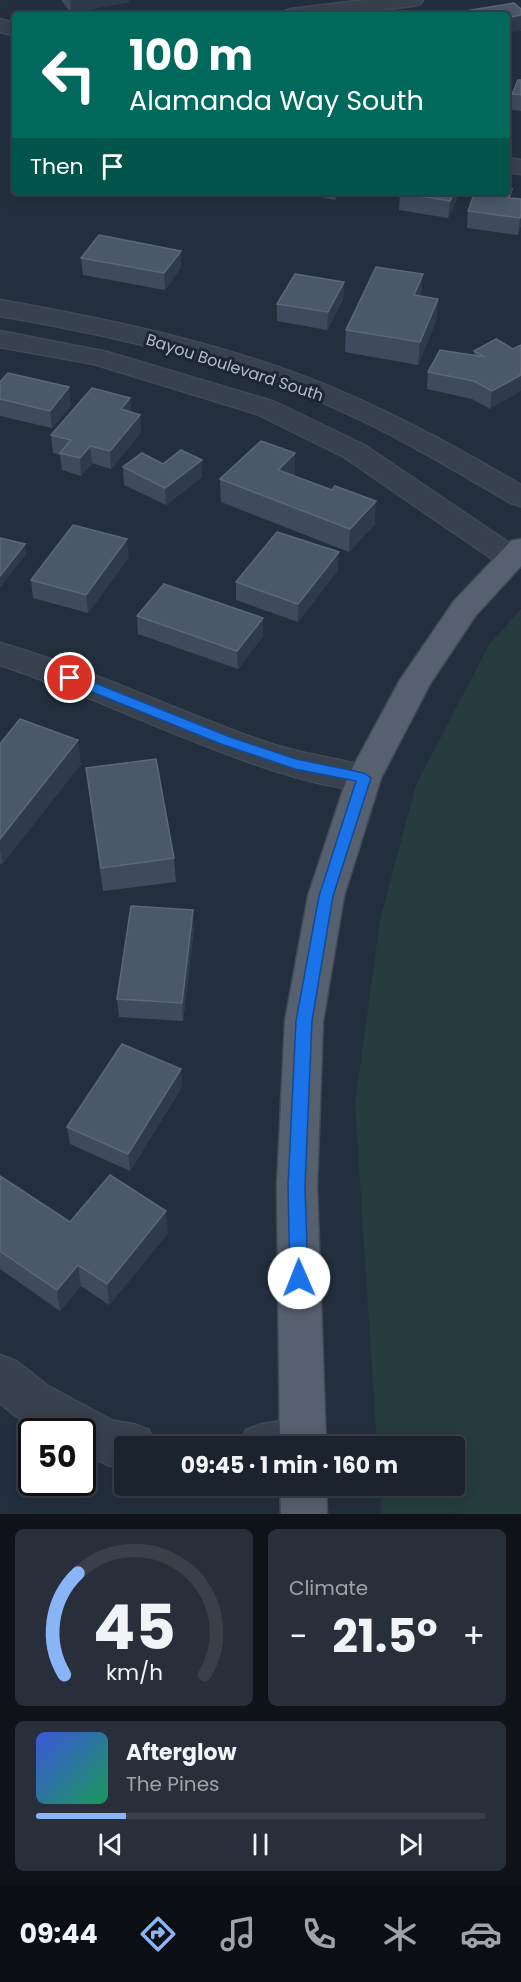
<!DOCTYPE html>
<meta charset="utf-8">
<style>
:root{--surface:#1b232e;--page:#282f3a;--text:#f1f3f6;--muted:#a0a4aa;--line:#39404a;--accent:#8ab4f8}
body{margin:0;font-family:Poppins,sans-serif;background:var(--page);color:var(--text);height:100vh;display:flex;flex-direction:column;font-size:22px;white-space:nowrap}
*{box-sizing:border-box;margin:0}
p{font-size:20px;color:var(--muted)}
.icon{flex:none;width:33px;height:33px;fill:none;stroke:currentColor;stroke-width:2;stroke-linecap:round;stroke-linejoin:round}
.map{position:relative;height:1514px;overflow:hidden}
.panel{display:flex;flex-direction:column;gap:15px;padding:15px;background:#0f1319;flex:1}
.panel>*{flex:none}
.guide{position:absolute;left:12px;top:12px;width:498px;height:183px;border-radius:6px;box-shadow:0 3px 15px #0003,0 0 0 2px var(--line);background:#00695c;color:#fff;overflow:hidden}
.speed{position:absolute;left:18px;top:1418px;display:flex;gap:12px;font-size:30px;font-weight:700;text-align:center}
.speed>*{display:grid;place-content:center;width:78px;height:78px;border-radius:50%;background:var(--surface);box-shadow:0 3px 15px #0003,0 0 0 2px var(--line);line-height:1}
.speed .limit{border:3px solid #111;border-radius:9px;background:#fff;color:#111}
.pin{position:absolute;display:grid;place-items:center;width:51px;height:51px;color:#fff;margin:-26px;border:3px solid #fff;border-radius:50%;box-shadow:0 2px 6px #0007}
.me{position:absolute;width:66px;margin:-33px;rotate:359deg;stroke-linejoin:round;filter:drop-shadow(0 0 4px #0008)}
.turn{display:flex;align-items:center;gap:21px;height:126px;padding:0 18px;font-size:27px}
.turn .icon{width:78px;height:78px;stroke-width:2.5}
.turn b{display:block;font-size:42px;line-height:51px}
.then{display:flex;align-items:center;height:57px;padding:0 18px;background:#0003;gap:12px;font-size:22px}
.big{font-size:45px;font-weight:700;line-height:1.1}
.panel .tile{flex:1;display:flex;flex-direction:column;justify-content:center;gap:9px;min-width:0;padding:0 21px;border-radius:9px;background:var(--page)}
.panel .dial{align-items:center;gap:0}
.dial svg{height:156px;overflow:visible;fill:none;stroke:var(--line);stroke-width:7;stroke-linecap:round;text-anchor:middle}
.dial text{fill:var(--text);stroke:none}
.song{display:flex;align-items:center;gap:18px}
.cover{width:72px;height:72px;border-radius:9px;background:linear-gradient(135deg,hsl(230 70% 55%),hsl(150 70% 35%))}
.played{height:6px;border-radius:3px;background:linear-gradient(90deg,var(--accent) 20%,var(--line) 20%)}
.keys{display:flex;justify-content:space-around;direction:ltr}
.heat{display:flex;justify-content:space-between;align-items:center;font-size:33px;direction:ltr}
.panel .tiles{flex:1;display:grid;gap:15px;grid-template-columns:1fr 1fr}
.tile:last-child{grid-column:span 2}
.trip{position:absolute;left:114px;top:1436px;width:351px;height:60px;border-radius:6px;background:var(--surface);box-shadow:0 3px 15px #0003,0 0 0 2px var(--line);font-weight:700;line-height:60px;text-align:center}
.tab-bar{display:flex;height:96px;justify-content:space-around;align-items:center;background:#0b0e12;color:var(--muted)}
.tab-bar .icon{width:42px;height:42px}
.tab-bar .selected{color:var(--accent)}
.tab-bar b{font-size:27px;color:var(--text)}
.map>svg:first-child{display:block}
.green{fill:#263c3f}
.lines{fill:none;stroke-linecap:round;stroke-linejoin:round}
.minor-casing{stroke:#414a57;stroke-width:3}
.major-casing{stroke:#414a57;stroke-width:3}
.minor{fill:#38414e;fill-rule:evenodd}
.major{fill:#56606e;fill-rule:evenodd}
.wall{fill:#3f4b5c}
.shaded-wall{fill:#2f3b4b}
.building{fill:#4b5868;stroke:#5c6777;stroke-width:1.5}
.route{fill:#1a73e8;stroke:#114b97;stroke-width:1.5}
.labels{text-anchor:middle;stroke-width:6;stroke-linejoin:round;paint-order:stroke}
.far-street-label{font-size:16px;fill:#b4bcc9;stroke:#1d2633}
</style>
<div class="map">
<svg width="521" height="1514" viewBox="0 0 521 1514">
<rect width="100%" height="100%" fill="#242f3e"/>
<!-- green -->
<polygon class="green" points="521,609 521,1514 381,1514 380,1485 454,1485 454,1446 377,1446 355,1104 380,920 416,785 489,645"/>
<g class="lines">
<defs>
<g id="minor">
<polygon points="365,0 423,0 420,4 413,6 340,15 282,15 285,11 292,9"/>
<polygon points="0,19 15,23 15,36 0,32"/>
<polygon points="507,158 521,160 521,174 507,172"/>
<path d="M0 300C118 321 237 346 347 394 407 420 464 452 521 485V506L511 503C451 468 390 431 326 404 221 360 111 335 0 316Z"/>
<polygon points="0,331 107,352 275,402 364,445 521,551 521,565 511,567 501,565 344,457 257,414 94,364 0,347"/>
<path d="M0 643C91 669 176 711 265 742 302 755 339 758 376 769L381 778 376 787C326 802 153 724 99 702 66 689 33 676 0 665Z"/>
<polygon points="0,1355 16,1361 48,1386 113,1421 133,1424 149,1430 156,1446 124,1446 124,1467 108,1465 82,1453 82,1431 43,1431 16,1416 0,1403"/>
<polygon points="303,1418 319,1424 326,1440 323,1446 239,1446 246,1430 262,1424"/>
</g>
<g id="major">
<polygon points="521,539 521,566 476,615 430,684 381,778 344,896 323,1021 317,1186 326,1446 280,1446 277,1186 285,1021 308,896 347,778 400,680 454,601 511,541"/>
<polygon points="280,1485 326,1485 327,1514 281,1514"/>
</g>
</defs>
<!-- minor casing -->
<use href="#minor" class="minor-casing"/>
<!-- major casing -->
<use href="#major" class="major-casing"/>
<!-- minor -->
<use href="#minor" class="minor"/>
<!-- major -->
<use href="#major" class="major"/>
</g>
<!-- wall -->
<g class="wall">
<polygon points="61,0 129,0 129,2 71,13"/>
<polygon points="521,80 521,111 510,110 512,94"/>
<polygon points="296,192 341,192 335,200"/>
<polygon points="400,193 457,199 448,218 399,210"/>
<polygon points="511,198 521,199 521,225 518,235 467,228 468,211"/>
<polygon points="81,258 181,267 165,290 83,275"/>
<polygon points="344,282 343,299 327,330 277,321 277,304"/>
<polygon points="421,296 438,299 436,321 418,365 345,352 346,330"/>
<polygon points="513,349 490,409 472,399 427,389 428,372 474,355 474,351"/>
<polygon points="0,382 71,405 52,428 0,416"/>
<polygon points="130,398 131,412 140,415 141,432 111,469 92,463 81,476 62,470 60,455 53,453 51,435"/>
<polygon points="163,464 202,477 166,505 124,485 123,467"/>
<polygon points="295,476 375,524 349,552 221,502 220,479"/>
<polygon points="129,557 88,613 33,598 31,580"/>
<polygon points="338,570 298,622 236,600 236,582"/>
<polygon points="137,616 263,636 238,669 138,634"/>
<polygon points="0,744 81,764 2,864 0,863"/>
<polygon points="86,768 174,858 176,882 103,891 89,791"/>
<polygon points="194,927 183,1021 119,1017 117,999"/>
<polygon points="181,1069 182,1087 130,1171 70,1144 67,1127"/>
<polygon points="0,1176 70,1222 168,1233 109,1305 81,1286 60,1311 0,1269"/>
</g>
<!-- shaded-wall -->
<g class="shaded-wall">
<polygon points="70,0 129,0 129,2 71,13"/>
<polygon points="521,15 521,31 507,33 507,18"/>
<polygon points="336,192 341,192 335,200"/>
<polygon points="454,192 458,192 457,199 448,218 450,201"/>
<polygon points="521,214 521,225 518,235 520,218"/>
<polygon points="181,251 181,267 165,290 164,273"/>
<polygon points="423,274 421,297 414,295"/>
<polygon points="344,282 343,299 327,330 328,312"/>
<polygon points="438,299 436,321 418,365 420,342"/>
<polygon points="521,375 521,391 490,409 492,391"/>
<polygon points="69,387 71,405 52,428 50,411"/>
<polygon points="130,398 132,415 121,409"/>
<polygon points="140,415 141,432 111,469 110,451"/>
<polygon points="90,446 92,463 81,476 80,458"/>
<polygon points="295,453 295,476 278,470"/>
<polygon points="202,460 202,477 166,505 165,488"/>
<polygon points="376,501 375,524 349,552 350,529"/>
<polygon points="127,539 129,557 88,613 86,595"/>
<polygon points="25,544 26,554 0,588 0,576"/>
<polygon points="339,552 338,570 298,622 298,604"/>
<polygon points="263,618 263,636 238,669 237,651"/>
<polygon points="78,740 81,764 2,864 0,849 0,839"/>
<polygon points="193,910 194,927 183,1021 182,1003"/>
<polygon points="181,1069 182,1087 130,1171 128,1154"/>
<polygon points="166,1211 168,1233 109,1305 107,1284"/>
<polygon points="78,1265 81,1286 60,1311 57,1290"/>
</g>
<!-- building -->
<g class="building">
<polygon points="514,3 521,9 521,15 507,18 507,15 462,15 459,12"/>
<polygon points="518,80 521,80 521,95 512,94"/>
<polygon points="507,188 512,189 509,198 521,199 521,214 520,218 468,211 475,192 507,192"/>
<polygon points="401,192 454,192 450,201 400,193"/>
<polygon points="99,235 181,251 164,273 81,258"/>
<polygon points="376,267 423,274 414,295 438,299 420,342 346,330"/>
<polygon points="295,274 344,282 328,312 277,304"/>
<polygon points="496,339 513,349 521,345 521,375 492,391 474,381 428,372 440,350 485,357 474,351"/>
<polygon points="8,373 69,387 50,411 0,399 0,382"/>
<polygon points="92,388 130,398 121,409 140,415 110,451 90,446 80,458 60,453 71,440 51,435"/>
<polygon points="261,441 295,453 278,470 332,490 335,486 376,501 350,529 220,479"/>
<polygon points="181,450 202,460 165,488 123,467 142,453 163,464"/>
<polygon points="73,525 127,539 86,595 31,580"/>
<polygon points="277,532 339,552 298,604 236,582"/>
<polygon points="0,538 25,544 0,576"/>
<polygon points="164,584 263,618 237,651 137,616"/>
<polygon points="20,719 78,740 0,839 0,744"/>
<polygon points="156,759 174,858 101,868 86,768"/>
<polygon points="131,906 193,910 182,1003 117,999"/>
<polygon points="122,1044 181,1069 128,1154 67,1127"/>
<polygon points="110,1175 166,1211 107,1284 78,1265 57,1290 0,1251 0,1176 70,1222"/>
</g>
<!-- route -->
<polygon class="route" points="70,673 230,737 296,759 364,773 371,778 333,896 312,1021 305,1186 308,1278 305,1284 299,1286 293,1284 290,1278 288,1186 296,1021 319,896 356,781 295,769 221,744 65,681 63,678"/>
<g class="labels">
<!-- far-street labels -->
<g class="far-street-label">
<text transform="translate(235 367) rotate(18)" y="6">Bayou Boulevard South</text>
</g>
</g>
</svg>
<div class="speed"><div class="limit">50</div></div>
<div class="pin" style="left:70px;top:678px;background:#d93025"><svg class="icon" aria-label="arrive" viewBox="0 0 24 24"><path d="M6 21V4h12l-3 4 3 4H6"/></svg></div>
<svg class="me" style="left:299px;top:1278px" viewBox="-20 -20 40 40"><circle r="19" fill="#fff"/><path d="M0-13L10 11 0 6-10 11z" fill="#1a73e8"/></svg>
<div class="trip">09:45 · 1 min · 160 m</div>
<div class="guide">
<div class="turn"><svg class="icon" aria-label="left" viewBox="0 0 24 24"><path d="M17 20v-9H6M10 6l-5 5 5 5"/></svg><div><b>100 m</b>Alamanda Way South</div></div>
<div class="then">Then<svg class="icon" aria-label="arrive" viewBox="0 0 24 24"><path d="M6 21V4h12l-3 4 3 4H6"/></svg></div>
</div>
</div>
<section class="panel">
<div class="tiles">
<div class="tile dial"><svg viewBox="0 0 100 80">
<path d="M14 69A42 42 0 1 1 86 69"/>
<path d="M14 69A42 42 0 0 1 21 17" stroke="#8ab4f8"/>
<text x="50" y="56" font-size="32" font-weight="700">45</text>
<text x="50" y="72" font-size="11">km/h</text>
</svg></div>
<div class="tile"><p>Climate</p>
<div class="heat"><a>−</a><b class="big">21.5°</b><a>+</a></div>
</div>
<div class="tile">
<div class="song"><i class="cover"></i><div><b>Afterglow</b><p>The Pines</p></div></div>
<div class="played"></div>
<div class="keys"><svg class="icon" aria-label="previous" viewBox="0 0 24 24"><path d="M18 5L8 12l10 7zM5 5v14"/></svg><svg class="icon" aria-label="pause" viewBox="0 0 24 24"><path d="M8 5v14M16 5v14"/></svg><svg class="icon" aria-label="next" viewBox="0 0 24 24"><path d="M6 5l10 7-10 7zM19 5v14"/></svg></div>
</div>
</div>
</section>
<nav class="tab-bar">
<b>09:44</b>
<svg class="icon selected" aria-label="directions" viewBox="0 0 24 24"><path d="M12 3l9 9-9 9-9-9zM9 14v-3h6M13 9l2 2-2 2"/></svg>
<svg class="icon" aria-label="music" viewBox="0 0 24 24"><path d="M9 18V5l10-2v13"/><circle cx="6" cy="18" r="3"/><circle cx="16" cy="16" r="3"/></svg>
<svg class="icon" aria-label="phone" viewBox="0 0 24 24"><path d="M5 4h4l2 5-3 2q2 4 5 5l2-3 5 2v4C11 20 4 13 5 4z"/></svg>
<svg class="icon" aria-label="climate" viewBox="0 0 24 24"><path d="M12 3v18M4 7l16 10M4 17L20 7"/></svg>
<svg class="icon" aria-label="car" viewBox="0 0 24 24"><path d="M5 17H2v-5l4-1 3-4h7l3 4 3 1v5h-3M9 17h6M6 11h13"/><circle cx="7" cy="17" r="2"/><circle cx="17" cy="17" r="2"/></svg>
</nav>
